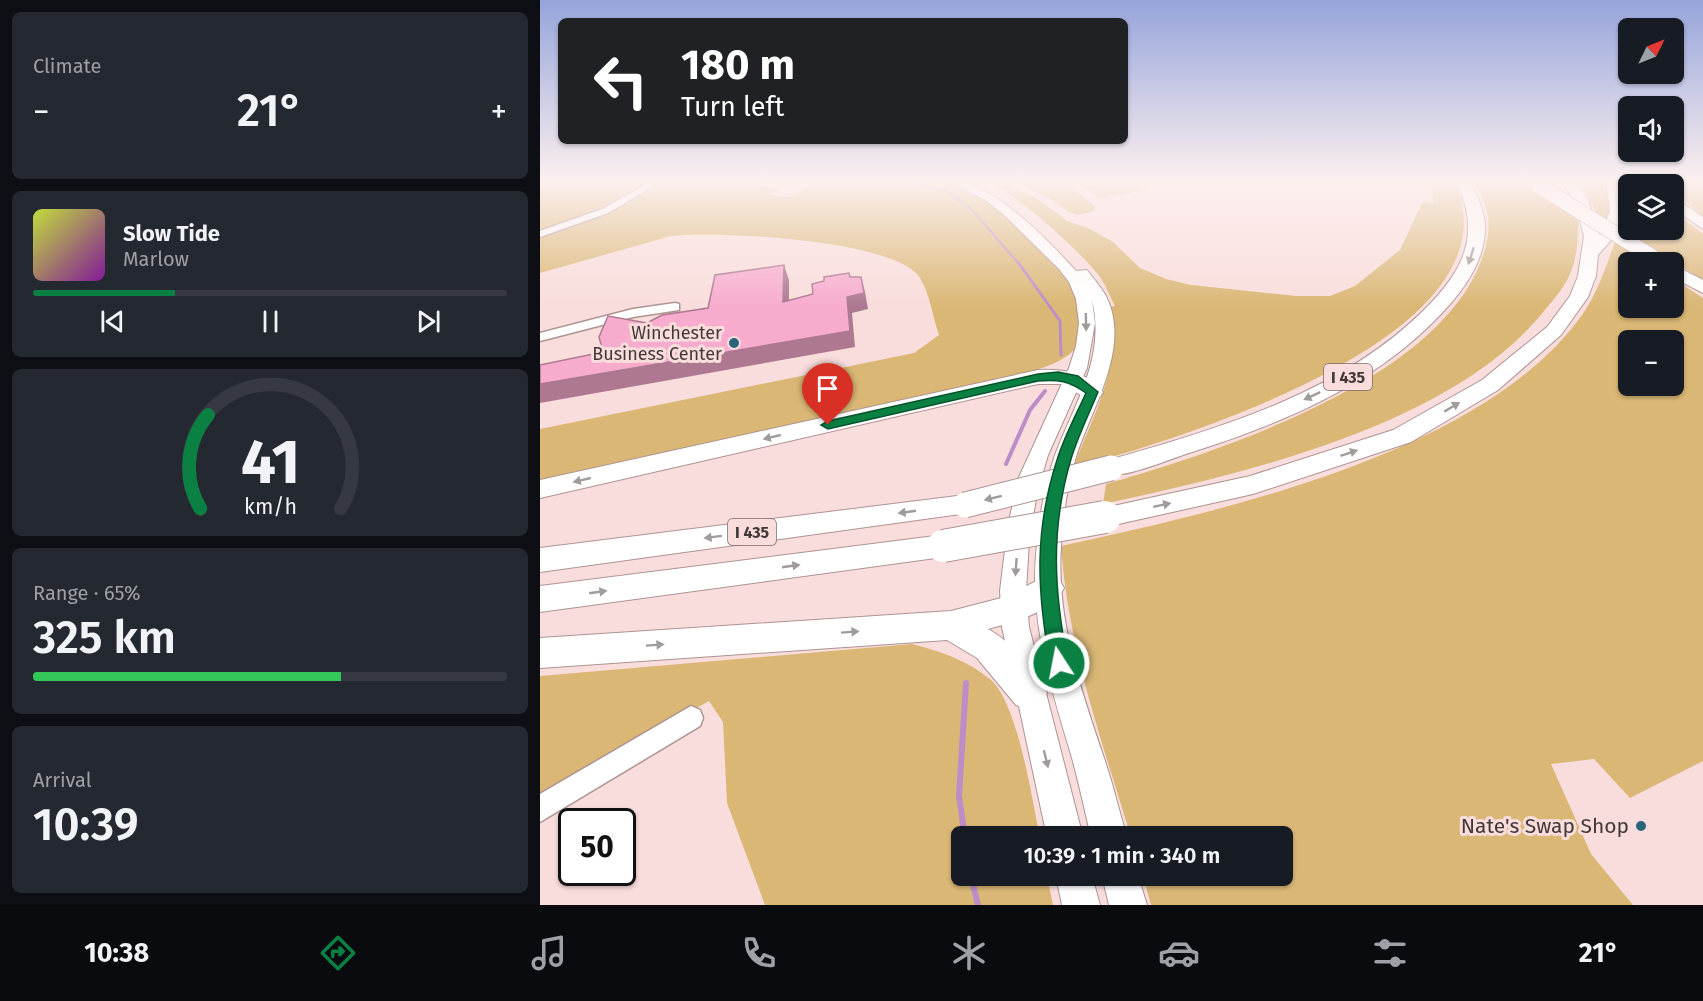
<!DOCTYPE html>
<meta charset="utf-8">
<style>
:root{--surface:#171b24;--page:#242831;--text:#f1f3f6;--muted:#9ea1a6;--line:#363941;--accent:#0b8043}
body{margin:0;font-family:"Fira Sans",sans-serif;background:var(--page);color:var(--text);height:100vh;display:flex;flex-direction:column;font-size:22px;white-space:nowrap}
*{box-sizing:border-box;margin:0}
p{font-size:20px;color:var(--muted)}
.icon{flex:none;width:33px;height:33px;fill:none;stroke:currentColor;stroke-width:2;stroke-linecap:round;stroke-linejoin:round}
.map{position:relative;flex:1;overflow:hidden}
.details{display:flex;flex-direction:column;gap:12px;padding:12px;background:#0d0f14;width:540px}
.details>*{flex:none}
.hud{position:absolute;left:18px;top:18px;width:570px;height:126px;border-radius:9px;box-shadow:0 2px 4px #0004;background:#202124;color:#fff;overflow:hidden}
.needle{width:39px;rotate:47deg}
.tools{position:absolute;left:1078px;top:18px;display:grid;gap:12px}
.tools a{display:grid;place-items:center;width:66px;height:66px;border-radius:9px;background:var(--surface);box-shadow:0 2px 4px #0004;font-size:30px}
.speed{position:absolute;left:18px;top:808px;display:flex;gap:12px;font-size:30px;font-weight:700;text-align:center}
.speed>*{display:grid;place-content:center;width:78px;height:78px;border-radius:50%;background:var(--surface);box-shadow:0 2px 4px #0004;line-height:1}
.speed .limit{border:3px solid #111;border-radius:9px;background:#fff;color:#111}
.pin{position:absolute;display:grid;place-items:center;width:51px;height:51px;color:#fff;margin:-62px -26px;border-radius:50% 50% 50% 0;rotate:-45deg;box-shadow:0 0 6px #0007}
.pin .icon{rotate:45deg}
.me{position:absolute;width:66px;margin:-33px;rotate:349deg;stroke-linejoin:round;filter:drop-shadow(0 0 4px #0008)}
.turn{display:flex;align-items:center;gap:21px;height:126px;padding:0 24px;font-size:27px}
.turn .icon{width:78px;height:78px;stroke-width:2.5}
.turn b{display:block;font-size:42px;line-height:51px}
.big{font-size:45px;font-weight:600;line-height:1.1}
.details .card{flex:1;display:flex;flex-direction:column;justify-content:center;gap:9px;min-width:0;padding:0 21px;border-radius:9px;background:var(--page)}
.details .dial{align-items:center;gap:0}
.dial svg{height:156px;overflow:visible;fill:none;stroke:var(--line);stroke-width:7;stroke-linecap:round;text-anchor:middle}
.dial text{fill:var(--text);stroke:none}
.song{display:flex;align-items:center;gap:18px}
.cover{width:72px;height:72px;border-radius:9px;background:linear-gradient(135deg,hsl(70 70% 55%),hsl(290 70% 35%))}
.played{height:6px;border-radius:3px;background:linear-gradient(90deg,var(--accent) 30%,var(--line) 30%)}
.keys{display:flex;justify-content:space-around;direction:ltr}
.heat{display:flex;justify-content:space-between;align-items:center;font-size:33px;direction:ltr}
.charge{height:9px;border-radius:4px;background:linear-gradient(90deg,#34c759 65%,var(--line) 0)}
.trip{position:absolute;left:411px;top:826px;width:342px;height:60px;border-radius:9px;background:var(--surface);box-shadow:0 2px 4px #0004;font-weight:600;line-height:60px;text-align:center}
.tab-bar{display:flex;height:96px;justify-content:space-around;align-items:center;background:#090b0e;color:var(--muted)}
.tab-bar .icon{width:42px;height:42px}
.tab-bar .current{color:var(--accent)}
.tab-bar b{font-size:27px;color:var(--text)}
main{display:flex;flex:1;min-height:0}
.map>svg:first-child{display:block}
.green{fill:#dab775;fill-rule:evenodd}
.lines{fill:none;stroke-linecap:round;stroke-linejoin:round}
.stream-far3{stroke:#bc8dc7;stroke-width:2}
.stream-far2{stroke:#bc8dc7;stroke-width:3}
.stream-far1{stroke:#bc8dc7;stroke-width:4}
.stream{stroke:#bc8dc7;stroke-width:6}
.minor-casing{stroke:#ad9392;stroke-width:3}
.major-casing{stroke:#ad9392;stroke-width:2}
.highway-casing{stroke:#ad9392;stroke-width:2}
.minor{fill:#fff;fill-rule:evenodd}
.major{fill:#fff;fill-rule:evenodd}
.highway{fill:#fff;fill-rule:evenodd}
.highway-bridge-far2-casing{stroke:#ad9392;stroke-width:16;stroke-linecap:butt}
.highway-bridge-far1-casing{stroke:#ad9392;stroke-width:27;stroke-linecap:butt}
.highway-bridge-casing{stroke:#ad9392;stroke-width:34;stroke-linecap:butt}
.highway-bridge-far2{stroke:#fff;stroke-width:15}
.highway-bridge-far1{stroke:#fff;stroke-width:25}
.highway-bridge{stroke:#fff;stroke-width:32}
.shaded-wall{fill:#ad7890}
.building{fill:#f7acce;stroke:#ad7890;stroke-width:1.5}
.oneway{fill:#a19c9c}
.route{fill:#0b8043;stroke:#07532c;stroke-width:1.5}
.poi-dot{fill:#2a657d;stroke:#f9dddc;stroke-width:2}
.labels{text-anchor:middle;stroke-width:6;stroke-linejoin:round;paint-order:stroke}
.shield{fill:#f9dddc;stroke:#7a6a69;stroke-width:1.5}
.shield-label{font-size:16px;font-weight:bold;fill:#433838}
.poi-label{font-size:18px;fill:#433838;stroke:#f9dddc;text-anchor:end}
.near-poi-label{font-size:21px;fill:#433838;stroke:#f9dddc;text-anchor:end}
</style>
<main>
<section class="details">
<div class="card"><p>Climate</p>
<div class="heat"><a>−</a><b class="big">21°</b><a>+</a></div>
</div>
<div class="card">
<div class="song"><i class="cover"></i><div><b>Slow Tide</b><p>Marlow</p></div></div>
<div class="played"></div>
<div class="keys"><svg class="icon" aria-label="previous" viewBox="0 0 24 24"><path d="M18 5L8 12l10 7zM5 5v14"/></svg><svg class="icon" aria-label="pause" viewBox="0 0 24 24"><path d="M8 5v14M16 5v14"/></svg><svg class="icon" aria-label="next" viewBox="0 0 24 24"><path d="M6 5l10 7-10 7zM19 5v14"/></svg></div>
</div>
<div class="card dial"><svg viewBox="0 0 100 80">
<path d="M14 69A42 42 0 1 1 86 69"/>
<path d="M14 69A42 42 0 0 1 18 21" stroke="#0b8043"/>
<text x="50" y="56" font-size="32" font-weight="700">41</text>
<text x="50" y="72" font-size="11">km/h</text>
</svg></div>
<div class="card"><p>Range · 65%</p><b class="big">325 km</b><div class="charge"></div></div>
<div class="card"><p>Arrival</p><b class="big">10:39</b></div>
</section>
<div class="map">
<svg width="1163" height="905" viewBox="0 0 1163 905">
<rect width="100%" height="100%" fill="#f9dddc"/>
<!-- green -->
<g class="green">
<polygon points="2,180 114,180 56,212 0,232 0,182"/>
<path d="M127 180H223L218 185 241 189 229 195 249 197 276 183 265 180H404L449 199 529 281 539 299V345C523 363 504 368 481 374L0 484V429L374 353 399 335C393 318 390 294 380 278 356 239 176 231 131 236L0 273V237L84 206Z"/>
<polygon points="471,180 523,180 555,206 554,211 538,215 529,212 512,200"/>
<polygon points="533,180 622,180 601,184 607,190 559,198"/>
<path d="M891 180H914C987 335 636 440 533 468 551 420 585 359 570 307L575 306C570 297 566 285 560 277 540 251 481 197 451 184L464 183 501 201 527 221 548 228 573 242 600 268 626 279 651 285 756 296H790L815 286 860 250 883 201 893 203Z"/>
<path d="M933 180H978L1038 216C1038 236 1038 256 1030 274 1024 288 1013 300 1004 311 912 426 702 474 563 504L566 484C680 451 890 383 939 266 953 232 952 211 933 180Z"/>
<polygon points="1038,180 1068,180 1071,201 1069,222 1058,215"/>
<polygon points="1078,180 1092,180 1098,184 1089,184 1089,230 1134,230 1134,212 1163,234 1163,280 1081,229 1083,212"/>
<polygon points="1120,180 1160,180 1163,183 1163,216 1134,192 1134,184 1125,184"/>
<path d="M1076 240 1110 262H1089V308H1134V279L1163 298V761L1090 798 1054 759 1011 764 1051 854 1093 905H611L603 876H742V837H591C562 741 528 647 521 546 681 511 943 454 1042 315 1058 293 1066 265 1076 240ZM1089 340H1134V386H1089Z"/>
<path d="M372 644C402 652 427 660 451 680 478 704 492 800 500 837H422V876H507L513 905H225L187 803 183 722 169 701 0 797V676Z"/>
</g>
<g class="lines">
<!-- stream-far3 -->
<polyline class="stream-far3" points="367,180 407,191 433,211 479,264"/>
<!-- stream-far2 -->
<polyline class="stream-far2" points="478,262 520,321 521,355"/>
<!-- stream-far1 -->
<polyline class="stream-far1" points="466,464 490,410 505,391"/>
<!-- stream -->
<g class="stream">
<polyline points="425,837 419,796 426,683"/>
<polyline points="431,876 438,905"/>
</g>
<defs>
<g id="minor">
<polygon points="114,180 124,180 68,213 0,237 0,231 62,209"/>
<polygon points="135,303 139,304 139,310 93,317 0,341 0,333 93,309"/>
<polygon points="151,706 160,710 163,718 160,726 0,822 0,794"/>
</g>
<g id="major">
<path d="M407 180C451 180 507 239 536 271L547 270C553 278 561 287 566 296 592 347 551 409 536 457 527 485 523 516 521 546 516 621 541 689 564 758 573 784 579 811 587 837H551C545 811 539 784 532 758 511 687 488 618 497 544 500 514 505 483 515 455 535 402 566 358 552 300L555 323 547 368 508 455 497 493 489 541 486 591 489 627 543 837H507L462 627 460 591 468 525 479 477 529 368 536 346 539 323 536 299 529 282 519 269 463 214 445 200Z"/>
<polygon points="516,876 552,876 560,905 522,905"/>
<polygon points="562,876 598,876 607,905 569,905"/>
</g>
<g id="highway">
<path d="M916 180H930C936 193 943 208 945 223 947 259 924 290 901 314 833 386 741 424 649 453 627 460 582 480 562 474L558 468 562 462C676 429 797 396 884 310 924 270 942 235 916 180Z"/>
<polygon points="1021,180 1035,180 1048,200 1060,235 1070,211 1066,180 1080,180 1084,203 1083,219 1074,237 1058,255 1056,276 1048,297 1021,335 958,390 871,442 713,494 565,527 555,524 551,517 555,510 710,476 853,430 942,380 1007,327 1030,296 1038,276 1044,236 1034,200"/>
<polygon points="1092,180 1109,180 1113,184 1097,184"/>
<polygon points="1134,198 1163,217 1163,229 1134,209"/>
<polygon points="1134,265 1163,280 1163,293 1134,278"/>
<path d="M498 370C520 369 550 372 563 392L560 397H544L521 384H498L0 498V480Z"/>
<polygon points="425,495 435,498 439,505 435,512 0,572 0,548"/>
<polygon points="403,535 414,538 418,546 414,554 403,557 0,612 0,586"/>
<path d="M508 575 519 579 524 588C511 613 474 622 448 629 471 642 497 669 507 693L502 705 489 710 476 705 437 658 407 640 0 668V638L411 611 465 597Z"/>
</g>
</defs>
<!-- minor casing -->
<use href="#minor" class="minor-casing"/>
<!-- major casing -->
<use href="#major" class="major-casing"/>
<!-- highway casing -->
<use href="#highway" class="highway-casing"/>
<!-- minor -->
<use href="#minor" class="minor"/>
<!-- major -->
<use href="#major" class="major"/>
<!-- highway -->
<use href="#highway" class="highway"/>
<defs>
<polyline id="highway-bridge-far2" points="999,186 1111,256"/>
<polyline id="highway-bridge-far1" points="425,505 571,468"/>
<polyline id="highway-bridge" points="403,546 565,517"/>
</defs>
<!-- highway-bridge-far2 casing -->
<use href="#highway-bridge-far2" class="highway-bridge-far2-casing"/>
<!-- highway-bridge-far1 casing -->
<use href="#highway-bridge-far1" class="highway-bridge-far1-casing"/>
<!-- highway-bridge casing -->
<use href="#highway-bridge" class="highway-bridge-casing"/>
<!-- highway-bridge-far2 -->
<use href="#highway-bridge-far2" class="highway-bridge-far2"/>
<!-- highway-bridge-far1 -->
<use href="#highway-bridge-far1" class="highway-bridge-far1"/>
<!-- highway-bridge -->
<use href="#highway-bridge" class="highway-bridge"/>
</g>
<!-- shaded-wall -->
<g class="shaded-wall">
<polygon points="244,265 249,280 249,318 243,302"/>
<polygon points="321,277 325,292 328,309 312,313 315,347 0,403 0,384 307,297"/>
</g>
<!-- building -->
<polygon class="building" points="244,265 243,302 273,294 272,284 284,281 284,277 309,273 310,277 321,277 324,293 307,297 310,331 0,384 0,365 63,352 59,337 68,316 107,323 122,315 168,308 175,275"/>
<!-- one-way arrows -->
<defs><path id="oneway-solid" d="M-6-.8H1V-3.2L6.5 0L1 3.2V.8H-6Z" transform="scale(1.5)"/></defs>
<g class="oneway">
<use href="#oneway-solid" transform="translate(931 256) rotate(108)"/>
<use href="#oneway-solid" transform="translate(546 322) rotate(89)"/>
<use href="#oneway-solid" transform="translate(772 396) rotate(155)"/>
<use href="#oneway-solid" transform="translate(912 407) rotate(-31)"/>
<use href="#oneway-solid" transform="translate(232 437) rotate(167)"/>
<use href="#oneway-solid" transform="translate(809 453) rotate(-18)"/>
<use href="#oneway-solid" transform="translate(42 480) rotate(167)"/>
<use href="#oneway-solid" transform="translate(453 498) rotate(166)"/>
<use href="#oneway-solid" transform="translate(622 505) rotate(-12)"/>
<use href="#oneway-solid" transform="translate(367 512) rotate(172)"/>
<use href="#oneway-solid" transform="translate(173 537) rotate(173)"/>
<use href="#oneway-solid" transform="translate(251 566) rotate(-8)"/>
<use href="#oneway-solid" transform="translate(476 567) rotate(94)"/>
<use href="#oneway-solid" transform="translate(58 592) rotate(-8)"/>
<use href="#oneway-solid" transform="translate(310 632) rotate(-4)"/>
<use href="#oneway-solid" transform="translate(115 645) rotate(-4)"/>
<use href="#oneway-solid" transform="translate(506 759) rotate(76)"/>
</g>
<!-- sky -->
<linearGradient id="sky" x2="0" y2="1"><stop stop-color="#96a4db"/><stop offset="0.59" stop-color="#fcf0ef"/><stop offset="1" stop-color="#fcf0ef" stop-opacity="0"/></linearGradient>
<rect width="1163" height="307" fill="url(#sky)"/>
<!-- route -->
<path class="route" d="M518 372 538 376 558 392C549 414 538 436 531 459 510 530 514 592 528 663L526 669 519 671 512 669 510 663C497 591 494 531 517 460 524 437 536 415 546 393 529 381 518 379 498 381L288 429 281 425 288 421 498 374Z"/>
<!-- markers -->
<g class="poi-dot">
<circle cx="194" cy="343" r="6"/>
<circle cx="1101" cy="826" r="6"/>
</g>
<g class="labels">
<!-- shield labels -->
<g class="shield">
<rect x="784" y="364" width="48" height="26" rx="4.5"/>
<rect x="188" y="519" width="48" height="26" rx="4.5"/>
</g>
<g class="shield-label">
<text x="808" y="383">I 435</text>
<text x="212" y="538">I 435</text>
</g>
<!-- poi labels -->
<g class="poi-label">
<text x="182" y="339">Winchester<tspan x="182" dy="21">Business Center</tspan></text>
</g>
<!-- near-poi labels -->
<g class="near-poi-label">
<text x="1089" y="833">Nate's Swap Shop</text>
</g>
</g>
</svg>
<div class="tools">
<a><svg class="needle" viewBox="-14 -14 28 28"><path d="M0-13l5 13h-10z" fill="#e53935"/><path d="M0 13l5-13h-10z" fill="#9ea1a6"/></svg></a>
<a><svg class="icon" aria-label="sound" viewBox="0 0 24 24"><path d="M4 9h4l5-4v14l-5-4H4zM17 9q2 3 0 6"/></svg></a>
<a><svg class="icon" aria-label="layers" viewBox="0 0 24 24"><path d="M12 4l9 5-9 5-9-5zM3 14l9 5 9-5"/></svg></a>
<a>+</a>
<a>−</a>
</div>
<div class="speed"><div class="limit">50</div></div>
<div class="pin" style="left:288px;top:425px;background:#d93025"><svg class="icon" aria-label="arrive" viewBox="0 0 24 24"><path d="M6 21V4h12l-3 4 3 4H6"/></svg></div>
<svg class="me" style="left:519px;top:663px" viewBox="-20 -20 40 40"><circle r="17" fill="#0b8043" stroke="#fff" stroke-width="3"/><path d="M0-11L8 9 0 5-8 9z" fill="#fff"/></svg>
<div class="trip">10:39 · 1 min · 340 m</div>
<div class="hud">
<div class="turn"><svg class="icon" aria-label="left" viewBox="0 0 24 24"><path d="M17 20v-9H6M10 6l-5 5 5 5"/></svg><div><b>180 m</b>Turn left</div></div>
</div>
</div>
</main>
<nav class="tab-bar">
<b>10:38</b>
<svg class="icon current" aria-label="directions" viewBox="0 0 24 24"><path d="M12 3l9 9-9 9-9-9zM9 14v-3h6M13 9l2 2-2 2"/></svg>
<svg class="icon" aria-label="music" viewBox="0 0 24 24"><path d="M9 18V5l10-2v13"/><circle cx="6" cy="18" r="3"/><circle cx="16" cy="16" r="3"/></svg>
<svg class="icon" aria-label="phone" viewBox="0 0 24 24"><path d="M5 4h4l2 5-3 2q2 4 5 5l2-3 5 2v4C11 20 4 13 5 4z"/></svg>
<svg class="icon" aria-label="climate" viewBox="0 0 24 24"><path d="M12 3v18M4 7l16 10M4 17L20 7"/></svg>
<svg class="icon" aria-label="car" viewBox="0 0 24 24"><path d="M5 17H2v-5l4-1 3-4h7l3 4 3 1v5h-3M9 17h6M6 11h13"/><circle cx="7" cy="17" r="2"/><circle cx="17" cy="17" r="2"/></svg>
<svg class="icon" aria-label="filters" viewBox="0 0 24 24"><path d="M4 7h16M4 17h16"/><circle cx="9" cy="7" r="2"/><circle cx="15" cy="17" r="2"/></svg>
<b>21°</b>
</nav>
